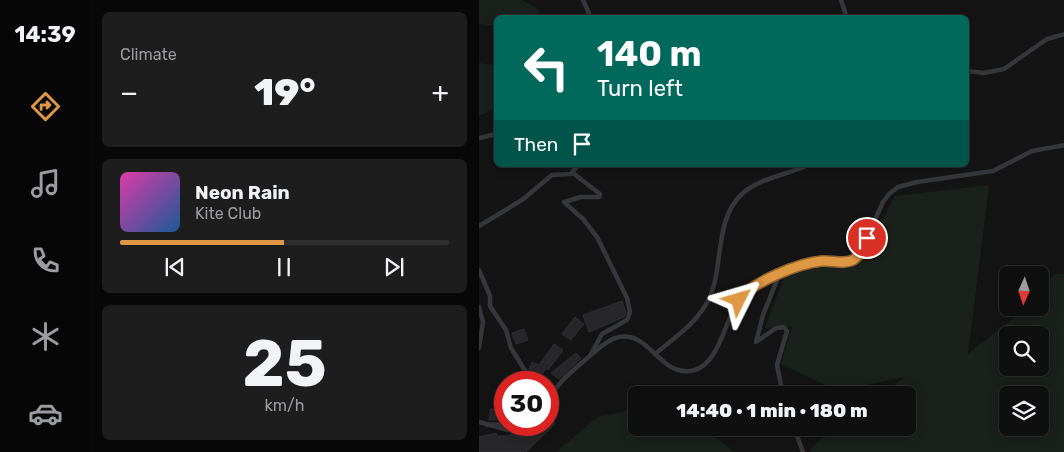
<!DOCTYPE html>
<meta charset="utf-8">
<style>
:root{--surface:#0f0f10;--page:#1d1d1e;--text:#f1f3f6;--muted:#9b9c9f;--line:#2f2f30;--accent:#de9743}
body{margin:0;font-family:Rubik,sans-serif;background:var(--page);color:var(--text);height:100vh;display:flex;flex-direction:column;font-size:19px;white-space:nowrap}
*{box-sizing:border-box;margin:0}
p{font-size:16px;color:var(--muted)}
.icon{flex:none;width:28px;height:28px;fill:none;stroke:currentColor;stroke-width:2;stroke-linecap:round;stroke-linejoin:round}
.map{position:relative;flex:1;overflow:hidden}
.panel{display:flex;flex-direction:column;gap:12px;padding:12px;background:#080809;width:389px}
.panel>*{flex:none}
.banner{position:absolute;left:15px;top:15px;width:475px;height:152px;border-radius:8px;box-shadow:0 2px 12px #0003,0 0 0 1px var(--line);background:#00695c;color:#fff;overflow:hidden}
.needle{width:32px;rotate:183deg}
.fabs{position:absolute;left:520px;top:266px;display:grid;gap:10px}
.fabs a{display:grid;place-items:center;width:50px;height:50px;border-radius:8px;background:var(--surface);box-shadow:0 2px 12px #0003,0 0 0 1px var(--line);font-size:25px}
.speed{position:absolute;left:15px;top:371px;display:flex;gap:10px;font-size:25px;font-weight:700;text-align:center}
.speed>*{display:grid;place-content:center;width:65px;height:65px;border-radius:50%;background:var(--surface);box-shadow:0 2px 12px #0003,0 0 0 1px var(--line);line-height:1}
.speed .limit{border:8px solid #d22;background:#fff;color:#111}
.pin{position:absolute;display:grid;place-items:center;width:42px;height:42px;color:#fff;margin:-21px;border:2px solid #fff;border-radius:50%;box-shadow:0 1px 5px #0007}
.me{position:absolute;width:55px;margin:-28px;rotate:50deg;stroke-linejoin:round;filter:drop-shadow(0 0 4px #0008)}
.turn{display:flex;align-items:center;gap:18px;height:105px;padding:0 20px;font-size:22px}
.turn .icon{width:65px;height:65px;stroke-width:2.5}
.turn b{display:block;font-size:35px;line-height:42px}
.then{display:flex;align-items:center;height:48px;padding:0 20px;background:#0003;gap:10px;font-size:19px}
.big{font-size:38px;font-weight:800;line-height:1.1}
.panel .widget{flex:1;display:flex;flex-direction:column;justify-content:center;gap:8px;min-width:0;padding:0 18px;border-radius:8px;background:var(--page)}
.panel .dial{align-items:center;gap:0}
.dial b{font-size:65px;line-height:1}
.song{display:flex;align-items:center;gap:15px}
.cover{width:60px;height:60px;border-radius:8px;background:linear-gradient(135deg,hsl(320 70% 55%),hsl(210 70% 35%))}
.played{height:5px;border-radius:2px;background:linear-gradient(90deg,var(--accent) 50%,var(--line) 50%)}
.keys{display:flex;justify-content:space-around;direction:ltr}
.heat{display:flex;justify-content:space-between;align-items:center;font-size:28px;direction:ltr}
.trip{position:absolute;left:149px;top:386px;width:288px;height:50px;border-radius:8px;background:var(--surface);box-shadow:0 2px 12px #0003,0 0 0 1px var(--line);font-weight:800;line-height:50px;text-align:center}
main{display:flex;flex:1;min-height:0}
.tab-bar{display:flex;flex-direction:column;width:90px;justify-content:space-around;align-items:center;background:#060606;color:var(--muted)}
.tab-bar .icon{width:35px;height:35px}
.tab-bar .active{color:var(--accent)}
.tab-bar b{font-size:22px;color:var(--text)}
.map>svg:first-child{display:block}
.green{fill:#1a201b;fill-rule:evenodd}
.building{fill:#272729;stroke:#2e2e31}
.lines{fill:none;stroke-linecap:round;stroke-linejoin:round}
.minor{stroke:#35373a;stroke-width:4.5}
.route-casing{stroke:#90622c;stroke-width:12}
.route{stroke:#de9743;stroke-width:9}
</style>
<main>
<nav class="tab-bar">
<b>14:39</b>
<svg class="icon active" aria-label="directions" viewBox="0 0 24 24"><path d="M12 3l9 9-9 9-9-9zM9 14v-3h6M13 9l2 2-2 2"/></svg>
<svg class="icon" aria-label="music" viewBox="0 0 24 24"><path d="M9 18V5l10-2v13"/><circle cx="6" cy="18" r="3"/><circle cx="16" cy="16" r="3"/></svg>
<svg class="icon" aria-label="phone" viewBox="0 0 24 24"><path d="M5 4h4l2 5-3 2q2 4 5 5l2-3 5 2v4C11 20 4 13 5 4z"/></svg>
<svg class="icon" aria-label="climate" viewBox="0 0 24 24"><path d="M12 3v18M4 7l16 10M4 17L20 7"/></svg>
<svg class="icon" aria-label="car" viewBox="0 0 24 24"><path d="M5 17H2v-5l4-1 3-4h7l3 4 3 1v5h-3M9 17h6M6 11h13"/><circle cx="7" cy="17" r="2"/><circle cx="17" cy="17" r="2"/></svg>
</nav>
<section class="panel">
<div class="widget"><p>Climate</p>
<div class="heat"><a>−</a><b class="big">19°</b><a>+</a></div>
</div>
<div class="widget">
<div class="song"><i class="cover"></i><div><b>Neon Rain</b><p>Kite Club</p></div></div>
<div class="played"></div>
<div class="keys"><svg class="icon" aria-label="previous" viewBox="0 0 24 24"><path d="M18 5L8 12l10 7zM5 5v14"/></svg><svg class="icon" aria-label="pause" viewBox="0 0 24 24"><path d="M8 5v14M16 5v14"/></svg><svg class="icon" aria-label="next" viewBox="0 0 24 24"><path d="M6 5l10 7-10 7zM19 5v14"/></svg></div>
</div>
<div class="widget dial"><b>25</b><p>km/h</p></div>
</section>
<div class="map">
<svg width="586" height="452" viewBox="0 0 586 452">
<rect width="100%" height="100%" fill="#141415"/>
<!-- green -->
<g class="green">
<polygon points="0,0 42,0 60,9 61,17 18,18 17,26 0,24"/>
<polygon points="0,63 17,65 18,108 0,116"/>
<path d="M510 185 489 354 547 308H561V291L575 274H585V452H331L333 447 358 428H428V395H402L426 377 359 391 302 364 313 326 286 328 305 277 340 267 381 263 416 196ZM529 335H561V368H529ZM529 395H561V428H529Z"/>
<polygon points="157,409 158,428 225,428 255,452 77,452 119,417"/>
</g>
<!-- building -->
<g class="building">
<polygon points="143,301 147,312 145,317 110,332 104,315"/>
<polygon points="96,317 105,324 92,340 83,334"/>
<polygon points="45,329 49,340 37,344 33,333"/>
<polygon points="75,344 84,350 82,353 69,370 67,368 61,378 53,374 50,369 53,362 60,365"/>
<polygon points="97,353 102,358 80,379 72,373"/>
<polygon points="11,409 26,410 26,416 24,416 24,420 10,420"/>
<polygon points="69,419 76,424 47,452 0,452 0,437 17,433 18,436 27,436 47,429 50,435 62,425 69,425"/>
</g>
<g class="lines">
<!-- minor -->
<g class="minor">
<polyline points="104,0 112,18"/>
<polyline points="362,0 368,18"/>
<polyline points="488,71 505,73 525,69 568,39 586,34"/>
<polyline points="0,138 18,134"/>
<polyline points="94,173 121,194 120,197 102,197 85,202 104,219 118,237 148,298 151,312 148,320 123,334 112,354"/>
<polyline points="0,226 43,200 73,175 92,174 99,165"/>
<polyline points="0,270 11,296 11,306 27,330 32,348 50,377 51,382"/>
<polyline points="300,275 284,315 277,342 297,328 305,327 308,331 298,365 304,395"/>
<polyline points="0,307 4,322 0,348"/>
<path d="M176 354C195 338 219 322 230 299 245 267 235 219 263 194 280 178 308 175 329 165"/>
<path d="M69 402C77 384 91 373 106 360 116 352 127 340 140 337 172 331 182 380 216 370 244 361 246 310 267 292 280 280 326 262 344 261 358 260 368 265 380 255L404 202 410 194 419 187 438 182 514 171 553 151 586 145"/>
<polyline points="0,422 29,430 47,425"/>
<polyline points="8,425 26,424"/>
<polyline points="315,428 324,452"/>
</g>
</g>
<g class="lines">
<defs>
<path id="route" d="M260 300C273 282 320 263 343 261 353 260 364 265 374 260 382 255 385 246 388 238"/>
</defs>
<!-- route casing -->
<use href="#route" class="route-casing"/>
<!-- route -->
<use href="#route" class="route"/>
</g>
</svg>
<div class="fabs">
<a><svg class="needle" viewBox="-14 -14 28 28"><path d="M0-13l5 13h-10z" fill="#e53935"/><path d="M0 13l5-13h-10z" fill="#9b9c9f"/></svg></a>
<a><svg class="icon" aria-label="search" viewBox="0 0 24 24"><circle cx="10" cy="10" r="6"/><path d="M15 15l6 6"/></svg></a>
<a><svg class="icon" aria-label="layers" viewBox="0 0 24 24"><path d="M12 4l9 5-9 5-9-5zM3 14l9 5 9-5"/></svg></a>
</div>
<div class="speed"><div class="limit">30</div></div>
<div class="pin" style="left:388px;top:238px;background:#d93025"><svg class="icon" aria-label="arrive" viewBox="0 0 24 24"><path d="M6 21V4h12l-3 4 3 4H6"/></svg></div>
<svg class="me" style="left:260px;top:300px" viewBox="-20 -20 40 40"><path d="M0-17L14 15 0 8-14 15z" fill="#de9743" stroke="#fff" stroke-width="4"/></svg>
<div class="trip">14:40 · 1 min · 180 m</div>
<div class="banner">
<div class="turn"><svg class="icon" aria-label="left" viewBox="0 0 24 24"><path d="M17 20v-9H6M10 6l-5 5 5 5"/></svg><div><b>140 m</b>Turn left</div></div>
<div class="then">Then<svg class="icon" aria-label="arrive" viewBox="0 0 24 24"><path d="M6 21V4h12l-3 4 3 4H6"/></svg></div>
</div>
</div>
</main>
